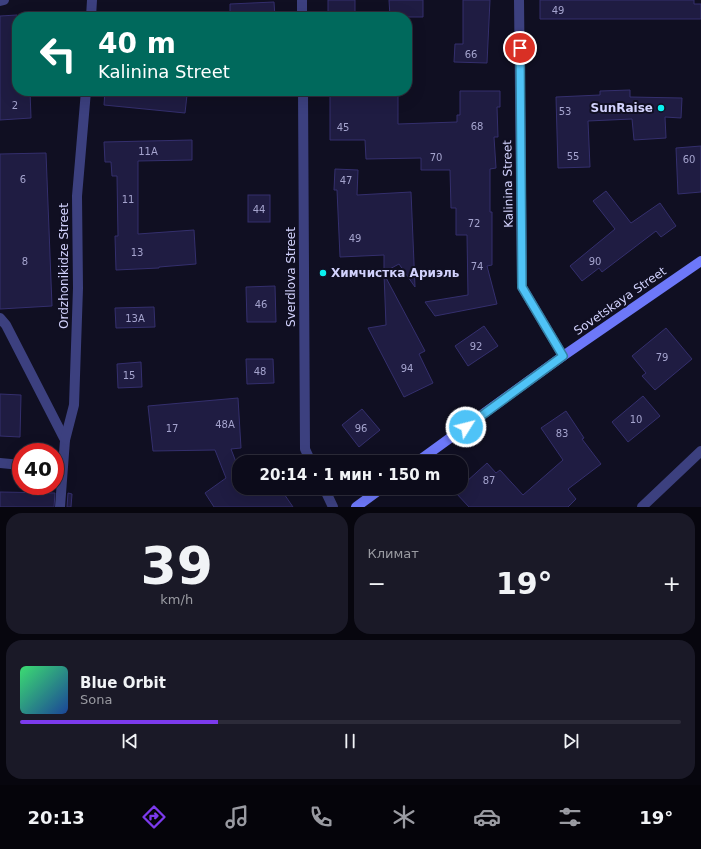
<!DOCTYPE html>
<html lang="ru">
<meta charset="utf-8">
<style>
:root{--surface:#0c0b1a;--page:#1a1927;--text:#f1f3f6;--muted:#9a9ba2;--line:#2c2b39;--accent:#7c3aed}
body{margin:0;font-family:"DejaVu Sans",sans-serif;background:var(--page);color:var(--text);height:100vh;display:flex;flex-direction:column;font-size:15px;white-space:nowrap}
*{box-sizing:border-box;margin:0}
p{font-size:13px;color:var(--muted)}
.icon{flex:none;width:22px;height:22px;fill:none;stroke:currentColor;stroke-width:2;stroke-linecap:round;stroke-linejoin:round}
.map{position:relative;height:507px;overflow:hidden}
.drawer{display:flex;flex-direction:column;gap:6px;padding:6px;background:#07060e;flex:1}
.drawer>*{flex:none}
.hud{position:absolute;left:12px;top:12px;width:400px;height:84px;border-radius:16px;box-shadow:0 4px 16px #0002,0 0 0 1px var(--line);background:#00695c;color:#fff;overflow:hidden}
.speed{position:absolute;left:12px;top:443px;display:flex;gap:8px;font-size:20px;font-weight:700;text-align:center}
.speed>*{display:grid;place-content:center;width:52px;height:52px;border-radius:50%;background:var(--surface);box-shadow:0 4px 16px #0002,0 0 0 1px var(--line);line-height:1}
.speed .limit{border:6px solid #d22;background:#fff;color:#111}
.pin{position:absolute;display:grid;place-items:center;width:34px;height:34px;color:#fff;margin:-17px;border:2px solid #fff;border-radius:50%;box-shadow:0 1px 4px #0007}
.me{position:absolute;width:44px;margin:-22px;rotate:54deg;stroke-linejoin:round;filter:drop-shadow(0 0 3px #0008)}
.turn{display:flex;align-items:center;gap:14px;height:84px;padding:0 20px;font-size:18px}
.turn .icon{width:52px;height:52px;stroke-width:2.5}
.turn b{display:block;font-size:28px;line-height:34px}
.big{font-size:30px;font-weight:700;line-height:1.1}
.drawer .widget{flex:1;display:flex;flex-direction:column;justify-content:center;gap:6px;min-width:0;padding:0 14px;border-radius:16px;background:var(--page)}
.drawer .dial{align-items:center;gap:0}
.dial b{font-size:52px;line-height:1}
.song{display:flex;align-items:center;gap:12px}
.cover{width:48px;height:48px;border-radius:6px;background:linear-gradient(135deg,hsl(140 70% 55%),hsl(220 70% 35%))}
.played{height:4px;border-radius:2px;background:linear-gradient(90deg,var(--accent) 30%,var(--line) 30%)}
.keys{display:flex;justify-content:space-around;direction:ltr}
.heat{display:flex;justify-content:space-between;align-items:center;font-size:22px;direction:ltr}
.drawer .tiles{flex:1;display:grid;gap:6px;grid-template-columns:1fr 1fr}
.widget:last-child{grid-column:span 2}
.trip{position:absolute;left:232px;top:455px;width:236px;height:40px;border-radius:16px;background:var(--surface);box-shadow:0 4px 16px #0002,0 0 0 1px var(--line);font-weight:700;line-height:40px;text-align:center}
.menu{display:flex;height:64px;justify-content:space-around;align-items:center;background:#05040a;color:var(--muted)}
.menu .icon{width:28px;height:28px}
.menu .current{color:var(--accent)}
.menu b{font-size:18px;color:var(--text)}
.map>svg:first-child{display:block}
.building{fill:#1f1c42;stroke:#342f6d}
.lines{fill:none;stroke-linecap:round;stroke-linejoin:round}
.street{stroke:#3c407f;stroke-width:10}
.secondary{stroke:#6d78f9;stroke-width:10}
.route-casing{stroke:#337fa1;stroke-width:10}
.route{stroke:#4fc3f7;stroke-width:7}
.poi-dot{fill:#0af0ef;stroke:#100f22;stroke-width:1.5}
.labels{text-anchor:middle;stroke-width:4;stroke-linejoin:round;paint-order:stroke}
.number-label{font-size:10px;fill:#a5a4ce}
.poi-label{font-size:12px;font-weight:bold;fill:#d2d2fd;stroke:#100f22;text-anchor:end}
.street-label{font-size:12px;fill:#d2d2fd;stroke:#100f22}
</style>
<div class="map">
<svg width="701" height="507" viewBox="0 0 701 507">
<rect width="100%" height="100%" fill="#100f22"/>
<!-- building -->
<g class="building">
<rect x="328" y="0" width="27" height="17"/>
<polygon points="389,0 423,0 423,17 390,17"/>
<polygon points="463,0 490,0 487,63 454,62 455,44 463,44"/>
<polygon points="540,0 694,0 694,4 701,4 701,19 540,19"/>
<polygon points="274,2 275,17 230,17 230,4"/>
<polygon points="17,15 17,91 30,91 31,118 0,120 0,16"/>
<polygon points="630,90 630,97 682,98 681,118 665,117 666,138 634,140 632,119 588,121 590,167 558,168 556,97 600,95 600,91"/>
<polygon points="105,91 150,91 187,95 185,113 104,105"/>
<polygon points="460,91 500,91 500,107 497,107 498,137 494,137 496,168 490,169 490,212 492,212 492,265 487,266 497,304 435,316 425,302 468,295 467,235 456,235 456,208 451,208 450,170 421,170 421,158 366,159 365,140 330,140 330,94 398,93 398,124 457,122 457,115 460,115"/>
<polygon points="192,140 192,160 138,161 138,234 194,230 196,264 159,267 159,268 116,270 115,236 118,236 117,176 112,176 111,162 105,162 104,142"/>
<polygon points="701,146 701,192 678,194 676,148"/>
<polygon points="46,153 52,306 0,309 0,154"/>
<polygon points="335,169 358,170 357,195 411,192 415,287 399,264 384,272 384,255 340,257 337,190 334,190"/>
<polygon points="606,191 631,223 660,203 676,226 661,237 656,231 602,272 599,268 582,281 570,266 615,229 593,201"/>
<rect x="248" y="195" width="22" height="27"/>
<polygon points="384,274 425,351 419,354 433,383 404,397 368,328 386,325"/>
<polygon points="275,286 276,322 247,322 246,287"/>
<polygon points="154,307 155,327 116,328 115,308"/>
<polygon points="484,326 498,346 468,366 455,346"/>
<polygon points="666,328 692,359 655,390 642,376 646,373 632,356"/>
<polygon points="246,359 273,359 274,383 247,384"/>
<polygon points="141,362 142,387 118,388 117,364"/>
<polygon points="0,394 21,395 20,437 0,436"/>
<polygon points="643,396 660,416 628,442 612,422"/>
<polygon points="238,398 241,448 231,449 239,470 239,488 280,488 293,507 214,507 205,493 226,478 215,450 153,451 148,406"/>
<polygon points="362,409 380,430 359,447 342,425"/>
<polygon points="566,411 584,438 582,439 601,464 568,489 576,499 568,507 469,507 455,492 487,463 496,473 500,470 523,495 563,460 541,428"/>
<polygon points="0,492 55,493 54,507 0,507"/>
<polygon points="68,493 72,494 71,507 67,507"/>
</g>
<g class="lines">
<!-- street -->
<g class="street">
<polyline points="302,0 302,17"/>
<polyline points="519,0 522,287 563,356"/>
<polyline points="0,1 4,0"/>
<polyline points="91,17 92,0"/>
<polyline points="303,91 305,449 311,462"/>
<polyline points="0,318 6,325 65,440 60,507"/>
<polyline points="65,440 74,405 78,288 77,196 86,91"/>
<polyline points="0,463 21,465"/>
<polyline points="324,488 333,507"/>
<polyline points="642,507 701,451"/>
</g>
<!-- secondary -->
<g class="secondary">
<polyline points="417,462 563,356 701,261"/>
<polyline points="356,507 382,488"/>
</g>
</g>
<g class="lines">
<defs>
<polyline id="route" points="466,427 563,356 522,287 520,48"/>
</defs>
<!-- route casing -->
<use href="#route" class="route-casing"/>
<!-- route -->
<use href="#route" class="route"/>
</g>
<!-- markers -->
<g class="poi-dot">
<circle cx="661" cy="108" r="4"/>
<circle cx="323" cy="273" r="4"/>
</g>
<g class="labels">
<!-- number labels -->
<g class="number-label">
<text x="558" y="14">49</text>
<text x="471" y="58">66</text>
<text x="15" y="109">2</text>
<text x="565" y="115">53</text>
<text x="477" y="130">68</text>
<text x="343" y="131">45</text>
<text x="148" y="155">11А</text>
<text x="573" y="160">55</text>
<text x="436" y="161">70</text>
<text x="689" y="163">60</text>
<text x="23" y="183">6</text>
<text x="346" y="184">47</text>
<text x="128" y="203">11</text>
<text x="259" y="213">44</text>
<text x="474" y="227">72</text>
<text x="355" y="242">49</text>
<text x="137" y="256">13</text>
<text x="25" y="265">8</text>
<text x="595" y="265">90</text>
<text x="477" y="270">74</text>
<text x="261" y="308">46</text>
<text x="135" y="322">13А</text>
<text x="476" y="350">92</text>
<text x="662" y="361">79</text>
<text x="407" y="372">94</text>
<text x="260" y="375">48</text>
<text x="129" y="379">15</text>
<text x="636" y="423">10</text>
<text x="225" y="428">48А</text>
<text x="172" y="432">17</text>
<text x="361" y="432">96</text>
<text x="562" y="437">83</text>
<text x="489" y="484">87</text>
</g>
<!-- poi labels -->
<g class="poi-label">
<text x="653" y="112">SunRaise</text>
<text x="331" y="277" text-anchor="start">Химчистка Ариэль</text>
</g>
<!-- street labels -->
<g class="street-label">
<text transform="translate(508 184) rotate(-91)" y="4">Kalinina Street</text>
<text transform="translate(64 266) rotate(-90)" y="4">Ordzhonikidze Street</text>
<text transform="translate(291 277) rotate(-90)" y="4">Sverdlova Street</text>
<text transform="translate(620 301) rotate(-35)" y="4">Sovetskaya Street</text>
</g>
</g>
</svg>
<div class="speed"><div class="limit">40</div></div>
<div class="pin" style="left:520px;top:48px;background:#d93025"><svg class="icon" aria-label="arrive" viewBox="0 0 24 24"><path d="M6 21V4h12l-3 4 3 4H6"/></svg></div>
<svg class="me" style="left:466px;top:427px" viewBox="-20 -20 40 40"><circle r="17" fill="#4fc3f7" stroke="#fff" stroke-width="3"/><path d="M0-11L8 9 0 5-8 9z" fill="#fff"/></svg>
<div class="trip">20:14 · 1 мин · 150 m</div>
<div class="hud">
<div class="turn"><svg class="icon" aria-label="left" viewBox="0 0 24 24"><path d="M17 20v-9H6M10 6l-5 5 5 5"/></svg><div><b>40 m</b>Kalinina Street</div></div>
</div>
</div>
<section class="drawer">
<div class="tiles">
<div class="widget dial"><b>39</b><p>km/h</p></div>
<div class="widget"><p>Климат</p>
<div class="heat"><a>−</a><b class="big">19°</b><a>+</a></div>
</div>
<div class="widget">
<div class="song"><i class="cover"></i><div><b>Blue Orbit</b><p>Sona</p></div></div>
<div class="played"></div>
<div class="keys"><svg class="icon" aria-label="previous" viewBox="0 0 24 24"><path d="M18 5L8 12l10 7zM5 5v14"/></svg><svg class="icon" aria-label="pause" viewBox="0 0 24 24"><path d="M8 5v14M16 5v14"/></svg><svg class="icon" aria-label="next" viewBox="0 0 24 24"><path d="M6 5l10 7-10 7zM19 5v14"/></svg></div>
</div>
</div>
</section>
<nav class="menu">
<b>20:13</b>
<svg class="icon current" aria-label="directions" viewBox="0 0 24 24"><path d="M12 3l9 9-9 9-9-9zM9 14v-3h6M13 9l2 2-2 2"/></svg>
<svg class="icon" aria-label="music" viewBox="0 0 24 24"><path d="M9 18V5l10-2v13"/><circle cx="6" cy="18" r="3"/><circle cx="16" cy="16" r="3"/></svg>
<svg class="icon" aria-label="phone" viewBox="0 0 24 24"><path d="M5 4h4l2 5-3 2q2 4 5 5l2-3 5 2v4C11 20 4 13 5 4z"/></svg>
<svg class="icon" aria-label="climate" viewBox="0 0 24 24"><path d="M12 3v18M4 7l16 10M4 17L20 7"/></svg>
<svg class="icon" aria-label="car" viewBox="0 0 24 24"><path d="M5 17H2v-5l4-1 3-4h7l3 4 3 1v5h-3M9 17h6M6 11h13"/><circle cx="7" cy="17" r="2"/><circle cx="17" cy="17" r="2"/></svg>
<svg class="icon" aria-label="filters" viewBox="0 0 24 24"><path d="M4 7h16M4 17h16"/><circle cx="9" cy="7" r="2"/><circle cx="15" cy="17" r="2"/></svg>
<b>19°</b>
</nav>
